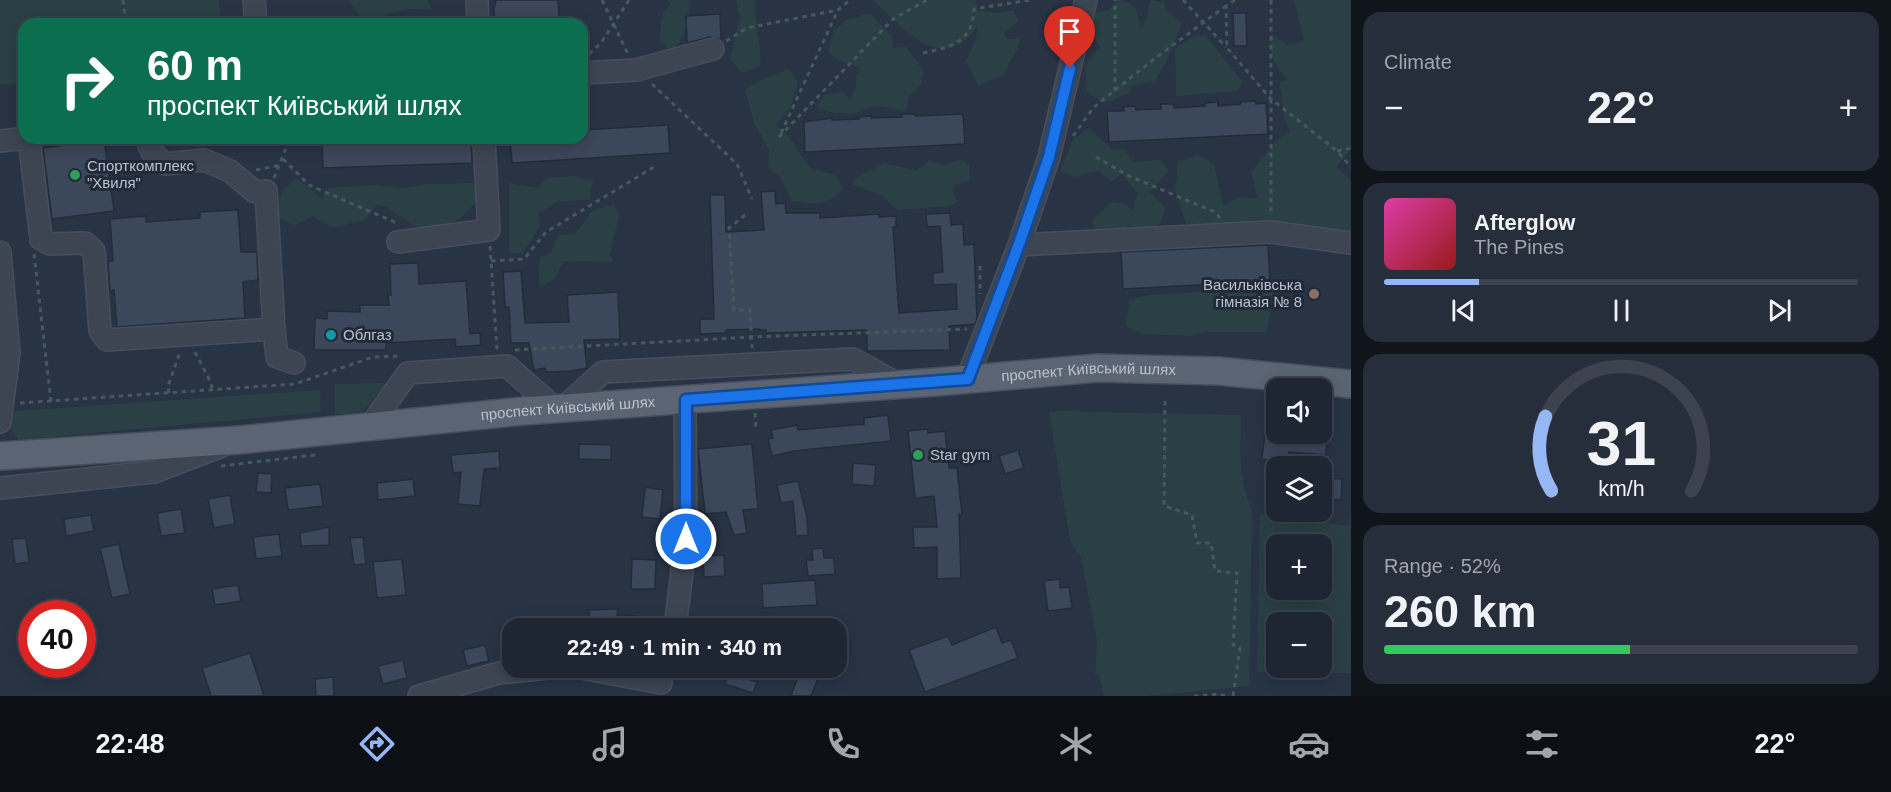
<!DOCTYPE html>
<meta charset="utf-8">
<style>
:root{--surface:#1e2633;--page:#262e3b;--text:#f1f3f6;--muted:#a1a5ac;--line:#3c434e;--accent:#96b7f6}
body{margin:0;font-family:Arial,sans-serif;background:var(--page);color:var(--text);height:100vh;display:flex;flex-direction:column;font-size:22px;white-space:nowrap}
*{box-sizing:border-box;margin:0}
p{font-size:20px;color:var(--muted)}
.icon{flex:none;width:33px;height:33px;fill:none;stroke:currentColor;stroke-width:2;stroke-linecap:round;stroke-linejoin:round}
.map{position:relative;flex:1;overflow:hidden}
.details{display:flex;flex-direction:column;gap:12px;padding:12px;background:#10151c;width:540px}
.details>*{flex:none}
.top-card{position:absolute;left:18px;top:18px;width:570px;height:126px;border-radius:18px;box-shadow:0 3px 15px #0003,0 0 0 2px var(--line);background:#0b6e4f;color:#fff;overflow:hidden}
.tools{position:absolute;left:1266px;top:378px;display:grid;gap:12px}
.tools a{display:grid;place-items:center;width:66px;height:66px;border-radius:12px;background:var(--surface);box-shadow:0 3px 15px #0003,0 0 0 2px var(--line);font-size:30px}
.speed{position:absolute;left:18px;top:600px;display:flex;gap:12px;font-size:30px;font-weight:700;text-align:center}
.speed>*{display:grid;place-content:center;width:78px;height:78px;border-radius:50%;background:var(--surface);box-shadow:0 3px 15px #0003,0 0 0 2px var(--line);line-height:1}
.speed .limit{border:9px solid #d22;background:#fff;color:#111}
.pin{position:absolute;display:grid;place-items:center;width:51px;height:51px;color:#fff;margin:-62px -26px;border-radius:50% 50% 50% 0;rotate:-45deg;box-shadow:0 0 6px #0007}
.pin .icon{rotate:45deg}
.me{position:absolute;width:66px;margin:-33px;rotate:0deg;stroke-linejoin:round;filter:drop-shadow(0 0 4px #0008)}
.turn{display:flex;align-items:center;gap:21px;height:126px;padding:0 30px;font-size:27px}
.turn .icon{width:78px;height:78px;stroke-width:2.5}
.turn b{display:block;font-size:42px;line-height:51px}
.big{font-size:45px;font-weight:600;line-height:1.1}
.details .widget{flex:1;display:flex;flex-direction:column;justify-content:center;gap:9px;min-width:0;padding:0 21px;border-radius:18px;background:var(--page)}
.details .dial{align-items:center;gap:0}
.dial svg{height:156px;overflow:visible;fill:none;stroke:var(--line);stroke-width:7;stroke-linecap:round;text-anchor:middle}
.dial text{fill:var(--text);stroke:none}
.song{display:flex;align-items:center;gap:18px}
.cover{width:72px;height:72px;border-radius:9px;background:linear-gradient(135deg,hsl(320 70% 55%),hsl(0 70% 35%))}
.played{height:6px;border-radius:3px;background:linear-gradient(90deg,var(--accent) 20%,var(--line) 20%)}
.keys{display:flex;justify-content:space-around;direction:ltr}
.heat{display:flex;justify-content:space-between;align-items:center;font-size:33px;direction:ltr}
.charge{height:9px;border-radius:4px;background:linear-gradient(90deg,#34c759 52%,var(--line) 0)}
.trip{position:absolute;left:502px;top:618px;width:345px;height:60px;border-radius:18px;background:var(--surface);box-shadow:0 3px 15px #0003,0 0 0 2px var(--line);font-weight:600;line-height:60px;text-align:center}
.tabs{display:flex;height:96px;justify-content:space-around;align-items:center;background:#0c0f14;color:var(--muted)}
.tabs .icon{width:42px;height:42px}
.tabs .current{color:var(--accent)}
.tabs b{font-size:27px;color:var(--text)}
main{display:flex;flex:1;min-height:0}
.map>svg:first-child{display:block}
.green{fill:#2a4045;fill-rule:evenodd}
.building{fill:#3b475a;stroke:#232c3b;stroke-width:1.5}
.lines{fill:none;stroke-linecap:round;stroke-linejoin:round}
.minor-casing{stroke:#464e5d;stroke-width:24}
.major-casing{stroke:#464e5d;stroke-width:30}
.path{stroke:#44595c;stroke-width:3;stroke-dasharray:4.5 4.5;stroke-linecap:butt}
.minor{stroke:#3d4553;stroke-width:21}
.major{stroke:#5b6473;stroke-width:27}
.route-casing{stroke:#114b97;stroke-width:15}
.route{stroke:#1a73e8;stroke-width:10}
.leisure-dot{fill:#2e9e5b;stroke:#212a39;stroke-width:2}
.education-dot{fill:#8d6e63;stroke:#212a39;stroke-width:2}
.culture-dot{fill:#0f9aa8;stroke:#212a39;stroke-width:2}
.labels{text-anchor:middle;stroke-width:6;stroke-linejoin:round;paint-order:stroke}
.poi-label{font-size:15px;fill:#bac1cd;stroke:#212a39;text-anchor:start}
.street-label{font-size:15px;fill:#bac1cd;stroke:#212a39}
</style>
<main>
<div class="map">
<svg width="1351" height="696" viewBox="0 0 1351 696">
<rect width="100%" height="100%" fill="#283344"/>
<!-- green -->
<g class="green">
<polygon points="0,0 219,0 221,24 24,24 24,82 0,85"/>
<polygon points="348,0 427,0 432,10 407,9 363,21"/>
<path d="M668 0H690C688 20 688 40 670 51L659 39 663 13 670 5Z"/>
<path d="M736 0H755C753 24 763 42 760 66L742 73 730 59 740 18Z"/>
<path d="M872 0H976L979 11 998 13 1014 11 1018 21 1004 33 1006 39H1020L1018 48 1003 75 978 85 966 61 976 38 977 26C944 78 902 27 872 0Z"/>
<polygon points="1117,0 1122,0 1135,7 1141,27 1147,18 1150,0 1164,2 1166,11 1182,23 1167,60 1155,81 1133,85 1129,93 1111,101 1102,102 1087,92 1085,66 1100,48 1087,24 1091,14 1109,10"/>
<path d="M1294 0H1351V149L1337 167 1351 181V240L1304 231 1278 221 1263 225 1213 232 1186 225 1175 190 1178 162 1198 155 1214 164 1223 206 1239 197 1258 199 1251 172 1279 138 1290 132 1284 118 1280 83 1288 79C1272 65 1271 54 1270 34L1288 45 1304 41Z"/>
<polygon points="869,13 893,37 892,48 906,47 923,70 921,84 908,98 906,111 877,106 852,114 828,112 817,107 824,95 843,92 850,99 856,87 856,76 860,68 840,61 828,53 833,31 847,20"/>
<polygon points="1205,35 1243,83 1237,91 1176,96 1175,49 1192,37"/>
<path d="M789 69 798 82 791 107 776 125 789 137 810 168 836 175 843 189C827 208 815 203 792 201L780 177 768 168 769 150 754 123 745 90 763 79Z"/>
<polygon points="1089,128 1113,150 1124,149 1132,162 1160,160 1169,171 1150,192 1166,208 1160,223 1146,233 1128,225 1111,246 1094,230 1093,219 1111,202 1125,204 1133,210 1137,192 1122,174 1111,181 1098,171 1085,173 1078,177 1060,172 1073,139"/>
<polygon points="961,159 969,165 969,181 952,186 957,202 950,206 898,210 881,195 852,184 857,177 884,163 916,170 931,160 943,166"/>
<polygon points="573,176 593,181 590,199 557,202 538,213 539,228 523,253 509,254 509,183 538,188 547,178"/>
<polygon points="296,178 322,198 328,188 375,185 403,188 427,184 476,183 479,199 460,219 431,231 411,224 387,207 377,205 365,220 332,228 313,216 293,226 276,215 281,192"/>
<polygon points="614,205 619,215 610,255 614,262 563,261 555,279 540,287 538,267 541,257 551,252 559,235 575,234 593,210"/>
<path d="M1271 284C1275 299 1269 317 1266 332H1206L1189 336 1142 334 1126 326 1129 300 1149 295 1222 291Z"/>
<path d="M386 383C369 407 367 415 335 414V384Z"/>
<polygon points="320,390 321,412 18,440 11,428 14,411"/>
<path d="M1078 410 1084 412 1241 415C1241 450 1237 477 1252 510L1249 686 1146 696H1104L1099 674H1095L1097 641 1081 557 1070 541 1049 412Z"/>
<path d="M1351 510V673L1257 672 1260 514 1349 526ZM1276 544H1322V590H1276ZM1276 622H1322V668H1276Z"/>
</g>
<!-- building -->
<g class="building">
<polygon points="496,0 558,0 560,24 495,24 494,9"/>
<polygon points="1233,13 1246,13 1247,46 1234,46"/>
<polygon points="720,14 721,39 710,37 687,43 686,16"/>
<polygon points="1256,101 1256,104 1266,103 1268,134 1109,142 1107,111 1124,111 1123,107 1135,106 1136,110 1161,109 1161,104 1174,104 1174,108 1205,106 1205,103 1218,102 1218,106 1241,104 1241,102"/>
<polygon points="902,114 915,114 915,116 963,114 965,144 805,152 804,122 832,118 832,120 859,119 858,117 871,116 871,118 902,117"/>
<polygon points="668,125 670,153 512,163 510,138 582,138 582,130"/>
<polygon points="382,138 471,138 472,163 323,168 322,140"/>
<polygon points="104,140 114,211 52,219 43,148"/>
<polygon points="775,191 776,204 785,203 786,213 820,213 820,218 879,214 879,217 896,216 896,227 893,227 899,313 957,309 956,284 933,285 933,273 943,272 940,226 927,227 926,214 950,213 951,225 963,224 964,245 974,244 977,318 975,324 949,326 950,350 867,351 867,330 766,333 766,330 760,330 760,329 726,330 726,333 700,334 700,319 714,319 710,195 725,195 726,232 764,230 761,192"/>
<polygon points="238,210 241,252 257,252 258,280 243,282 245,318 117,327 114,290 110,291 108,261 113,261 110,219 146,216 146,222 200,218 200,212"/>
<polygon points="1268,245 1270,281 1123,289 1121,252"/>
<polygon points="418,263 419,284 466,281 470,334 480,333 481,345 456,347 455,339 386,343 386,350 314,350 315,318 327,319 327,311 360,312 360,305 389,305 388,295 391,295 390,264"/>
<polygon points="521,271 525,323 569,322 567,295 618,292 620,339 584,340 587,368 571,371 546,372 545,368 534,370 529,343 511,343 509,307 505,307 503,272"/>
<polygon points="888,415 891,441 794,451 772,456 768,439 773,438 771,430 797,425 798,430 864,424 864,418"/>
<polygon points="928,429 928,433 945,431 949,468 957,468 962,514 959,514 961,578 937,579 937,547 914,548 913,527 937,527 934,496 915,498 908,431"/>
<polygon points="1265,433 1303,437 1303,434 1327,434 1326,455 1289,452 1288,462 1262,459"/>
<polygon points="579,444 611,445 611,460 579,459"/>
<polygon points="752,444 758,509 743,510 747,533 734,535 726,512 705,514 698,449"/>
<polygon points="1018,450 1024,468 1005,474 999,456"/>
<polygon points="499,451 500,468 484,469 480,506 458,504 461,472 453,473 451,455"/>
<polygon points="853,463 876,465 874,486 852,484"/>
<polygon points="258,473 272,474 271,493 256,492"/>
<polygon points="1330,478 1342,479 1341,500 1322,498 1322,480 1330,481"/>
<polygon points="413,479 415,496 378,500 377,483"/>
<polygon points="798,481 807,517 808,535 796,536 793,501 781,503 777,485"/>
<polygon points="320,484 323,506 288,510 285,488"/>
<polygon points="645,487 663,490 660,519 642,517"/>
<polygon points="230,495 235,524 214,528 208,499"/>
<polygon points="181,509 185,533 161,536 157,513"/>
<polygon points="91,515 94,531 66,536 64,519"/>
<polygon points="329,527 329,545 301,546 300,533"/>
<polygon points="279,534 282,556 256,559 253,537"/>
<polygon points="363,537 366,564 354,565 350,538"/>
<polygon points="26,538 29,562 15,564 12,539"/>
<polygon points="119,544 130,594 112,598 100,548"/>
<polygon points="823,548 824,558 834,558 835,574 808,576 806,560 813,560 812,549"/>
<polygon points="724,555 725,576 704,577 703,556"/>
<polygon points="402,559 406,595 377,598 373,562"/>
<polygon points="632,559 656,560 655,589 631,589"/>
<polygon points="1060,579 1060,588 1069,587 1072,608 1048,611 1044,581"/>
<polygon points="815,580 817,605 763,608 762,584"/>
<polygon points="238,585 241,601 215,605 212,589"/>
<polygon points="618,609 617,615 637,616 637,628 590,628 589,610"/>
<polygon points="996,627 1002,643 1011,640 1018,658 925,692 909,650 948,636 952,645"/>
<polygon points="485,645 489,661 467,666 463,650"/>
<polygon points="250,653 264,696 211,696 202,668"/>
<polygon points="403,660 407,678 383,684 378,666"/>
<polygon points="801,668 822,668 811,696 791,696"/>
<polygon points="729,673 757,682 753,693 725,684"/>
<polygon points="333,677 334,696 316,696 315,679"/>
</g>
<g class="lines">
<defs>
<g id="minor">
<polyline points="254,0 256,24"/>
<polyline points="477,0 478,24"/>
<polyline points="582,73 636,70 713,49"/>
<polyline points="29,138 41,239 50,244 85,243 94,251 100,331 107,340 274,329 266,191 255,192 230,171 204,160 165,164 152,152 146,138"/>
<polyline points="0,141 26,138"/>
<polyline points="398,242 489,230 484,138"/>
<polyline points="1019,245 1271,232 1351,243"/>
<polyline points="0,252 9,353 0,422"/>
<polyline points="274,329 277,357 294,363"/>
<polyline points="967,379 1019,245 1049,157 1086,0"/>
<polyline points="563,408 603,372 853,359 898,384"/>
<polyline points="371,425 408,373 507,366 556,409"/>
<polyline points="0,488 154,472 222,446"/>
<polyline points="675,628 686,539 685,400"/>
<polyline points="581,668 661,683"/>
<polyline points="419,696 499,673 548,668"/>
</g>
<g id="major">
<path id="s1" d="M0 456 239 440 523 411 936 382 1098 368 1218 371 1351 384"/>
</g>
</defs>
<!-- minor casing -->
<use href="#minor" class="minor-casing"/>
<!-- major casing -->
<use href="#major" class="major-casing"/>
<!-- path -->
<g class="path">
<polyline points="123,0 126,24"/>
<polyline points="602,0 628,54"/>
<polyline points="1183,0 1226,47"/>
<polyline points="1235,0 1226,6 1227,48 1270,98 1337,151 1351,167"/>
<polyline points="1271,0 1271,214"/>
<polyline points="726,41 747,28 838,10"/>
<path d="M923 53C951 47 973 42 974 9L1030 0"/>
<polyline points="589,54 601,43 629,0"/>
<polyline points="652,84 737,164 752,199"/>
<polyline points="1115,91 1115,0"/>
<polyline points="781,133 838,10 850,0"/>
<polyline points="1073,136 1094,107 1154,59 1226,6"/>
<polyline points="779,137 893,19 927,0"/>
<polyline points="1337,151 1351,148"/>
<polyline points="1096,157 1129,176 1215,212 1220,218"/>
<polyline points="283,159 309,185 399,224"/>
<polyline points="256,170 281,165"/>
<polyline points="274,178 290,138"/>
<polyline points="745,215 729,228 734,310 750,310 752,348"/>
<polyline points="490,246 497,350"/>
<polyline points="34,254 51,402"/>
<polyline points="491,261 524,259 546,232 654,167"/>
<polyline points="980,266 980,294"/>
<polyline points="515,350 752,337 967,329"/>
<polyline points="195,352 211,383 212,389"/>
<polyline points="169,393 168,386 180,352"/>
<polyline points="1165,401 1164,506 1192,515 1197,543 1211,543 1215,571 1237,573 1233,645 1240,648 1233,696"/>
<polyline points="20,403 295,384 373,357 401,356"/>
<polyline points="755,413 756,427"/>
<polyline points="221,466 315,455"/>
<polyline points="1194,696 1218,694 1225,696"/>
</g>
<!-- minor -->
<use href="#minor" class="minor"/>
<!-- major -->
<use href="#major" class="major"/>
</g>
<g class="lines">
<defs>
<polyline id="route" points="686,539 686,400 968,379 1019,244 1049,157 1070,68"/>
</defs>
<!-- route casing -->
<use href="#route" class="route-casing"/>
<!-- route -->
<use href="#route" class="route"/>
</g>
<!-- markers -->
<g class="leisure-dot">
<circle cx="75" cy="175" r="6"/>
<circle cx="918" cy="455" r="6"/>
</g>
<circle class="education-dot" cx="1314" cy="294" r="6"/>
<circle class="culture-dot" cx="331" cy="335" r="6"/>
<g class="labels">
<!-- poi labels -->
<g class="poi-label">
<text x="87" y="171">Спорткомплекс<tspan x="87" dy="17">"Хвиля"</tspan></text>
<text x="1302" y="290" text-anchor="end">Васильківська<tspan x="1302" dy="17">гімназія № 8</tspan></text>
<text x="343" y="340">Облгаз</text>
<text x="930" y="460">Star gym</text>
</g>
<!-- street labels -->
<g class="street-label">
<text dy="5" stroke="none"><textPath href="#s1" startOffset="1092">проспект Київський шлях</textPath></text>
<text dy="5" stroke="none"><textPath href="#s1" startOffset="570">проспект Київський шлях</textPath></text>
</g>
</g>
</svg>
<div class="tools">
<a><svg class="icon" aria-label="sound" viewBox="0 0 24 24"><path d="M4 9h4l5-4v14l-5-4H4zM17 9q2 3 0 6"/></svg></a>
<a><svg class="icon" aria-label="layers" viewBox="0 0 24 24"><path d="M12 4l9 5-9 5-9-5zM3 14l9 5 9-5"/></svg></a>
<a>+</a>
<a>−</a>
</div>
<div class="speed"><div class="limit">40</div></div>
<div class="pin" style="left:1070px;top:68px;background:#d93025"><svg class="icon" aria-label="arrive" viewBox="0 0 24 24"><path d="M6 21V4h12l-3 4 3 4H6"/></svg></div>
<svg class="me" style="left:686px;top:539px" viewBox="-20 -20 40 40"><circle r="17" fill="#1a73e8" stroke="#fff" stroke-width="3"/><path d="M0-11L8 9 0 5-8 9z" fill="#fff"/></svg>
<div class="trip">22:49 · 1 min · 340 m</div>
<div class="top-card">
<div class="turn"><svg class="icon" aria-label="right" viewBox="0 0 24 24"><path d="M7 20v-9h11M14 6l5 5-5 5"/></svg><div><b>60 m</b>проспект Київський шлях</div></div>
</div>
</div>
<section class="details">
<div class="widget"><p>Climate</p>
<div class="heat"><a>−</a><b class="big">22°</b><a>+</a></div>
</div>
<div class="widget">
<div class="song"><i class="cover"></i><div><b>Afterglow</b><p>The Pines</p></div></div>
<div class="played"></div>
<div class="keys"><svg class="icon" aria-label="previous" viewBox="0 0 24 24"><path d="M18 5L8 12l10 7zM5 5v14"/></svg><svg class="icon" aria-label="pause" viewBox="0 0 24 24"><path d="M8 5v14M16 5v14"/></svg><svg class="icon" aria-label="next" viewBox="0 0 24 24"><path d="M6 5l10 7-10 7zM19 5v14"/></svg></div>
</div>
<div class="widget dial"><svg viewBox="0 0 100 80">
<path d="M14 69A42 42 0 1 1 86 69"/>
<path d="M14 69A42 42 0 0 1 11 31" stroke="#96b7f6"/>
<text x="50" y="56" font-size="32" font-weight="700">31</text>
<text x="50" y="72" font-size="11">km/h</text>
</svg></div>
<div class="widget"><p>Range · 52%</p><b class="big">260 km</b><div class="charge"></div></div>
</section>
</main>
<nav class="tabs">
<b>22:48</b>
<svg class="icon current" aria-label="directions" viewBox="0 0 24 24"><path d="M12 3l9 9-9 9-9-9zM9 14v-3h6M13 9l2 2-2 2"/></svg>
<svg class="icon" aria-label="music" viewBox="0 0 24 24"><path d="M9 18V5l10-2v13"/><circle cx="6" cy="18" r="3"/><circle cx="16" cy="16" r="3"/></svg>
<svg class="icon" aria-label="phone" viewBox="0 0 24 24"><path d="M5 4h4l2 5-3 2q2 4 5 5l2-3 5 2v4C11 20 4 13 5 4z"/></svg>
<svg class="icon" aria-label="climate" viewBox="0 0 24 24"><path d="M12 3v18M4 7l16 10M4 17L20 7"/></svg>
<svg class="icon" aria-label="car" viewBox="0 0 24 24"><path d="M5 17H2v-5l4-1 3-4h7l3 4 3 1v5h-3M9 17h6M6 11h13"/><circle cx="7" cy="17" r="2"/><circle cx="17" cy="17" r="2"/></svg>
<svg class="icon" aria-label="filters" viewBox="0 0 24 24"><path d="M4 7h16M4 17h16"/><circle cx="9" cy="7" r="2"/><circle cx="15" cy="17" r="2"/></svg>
<b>22°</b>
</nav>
